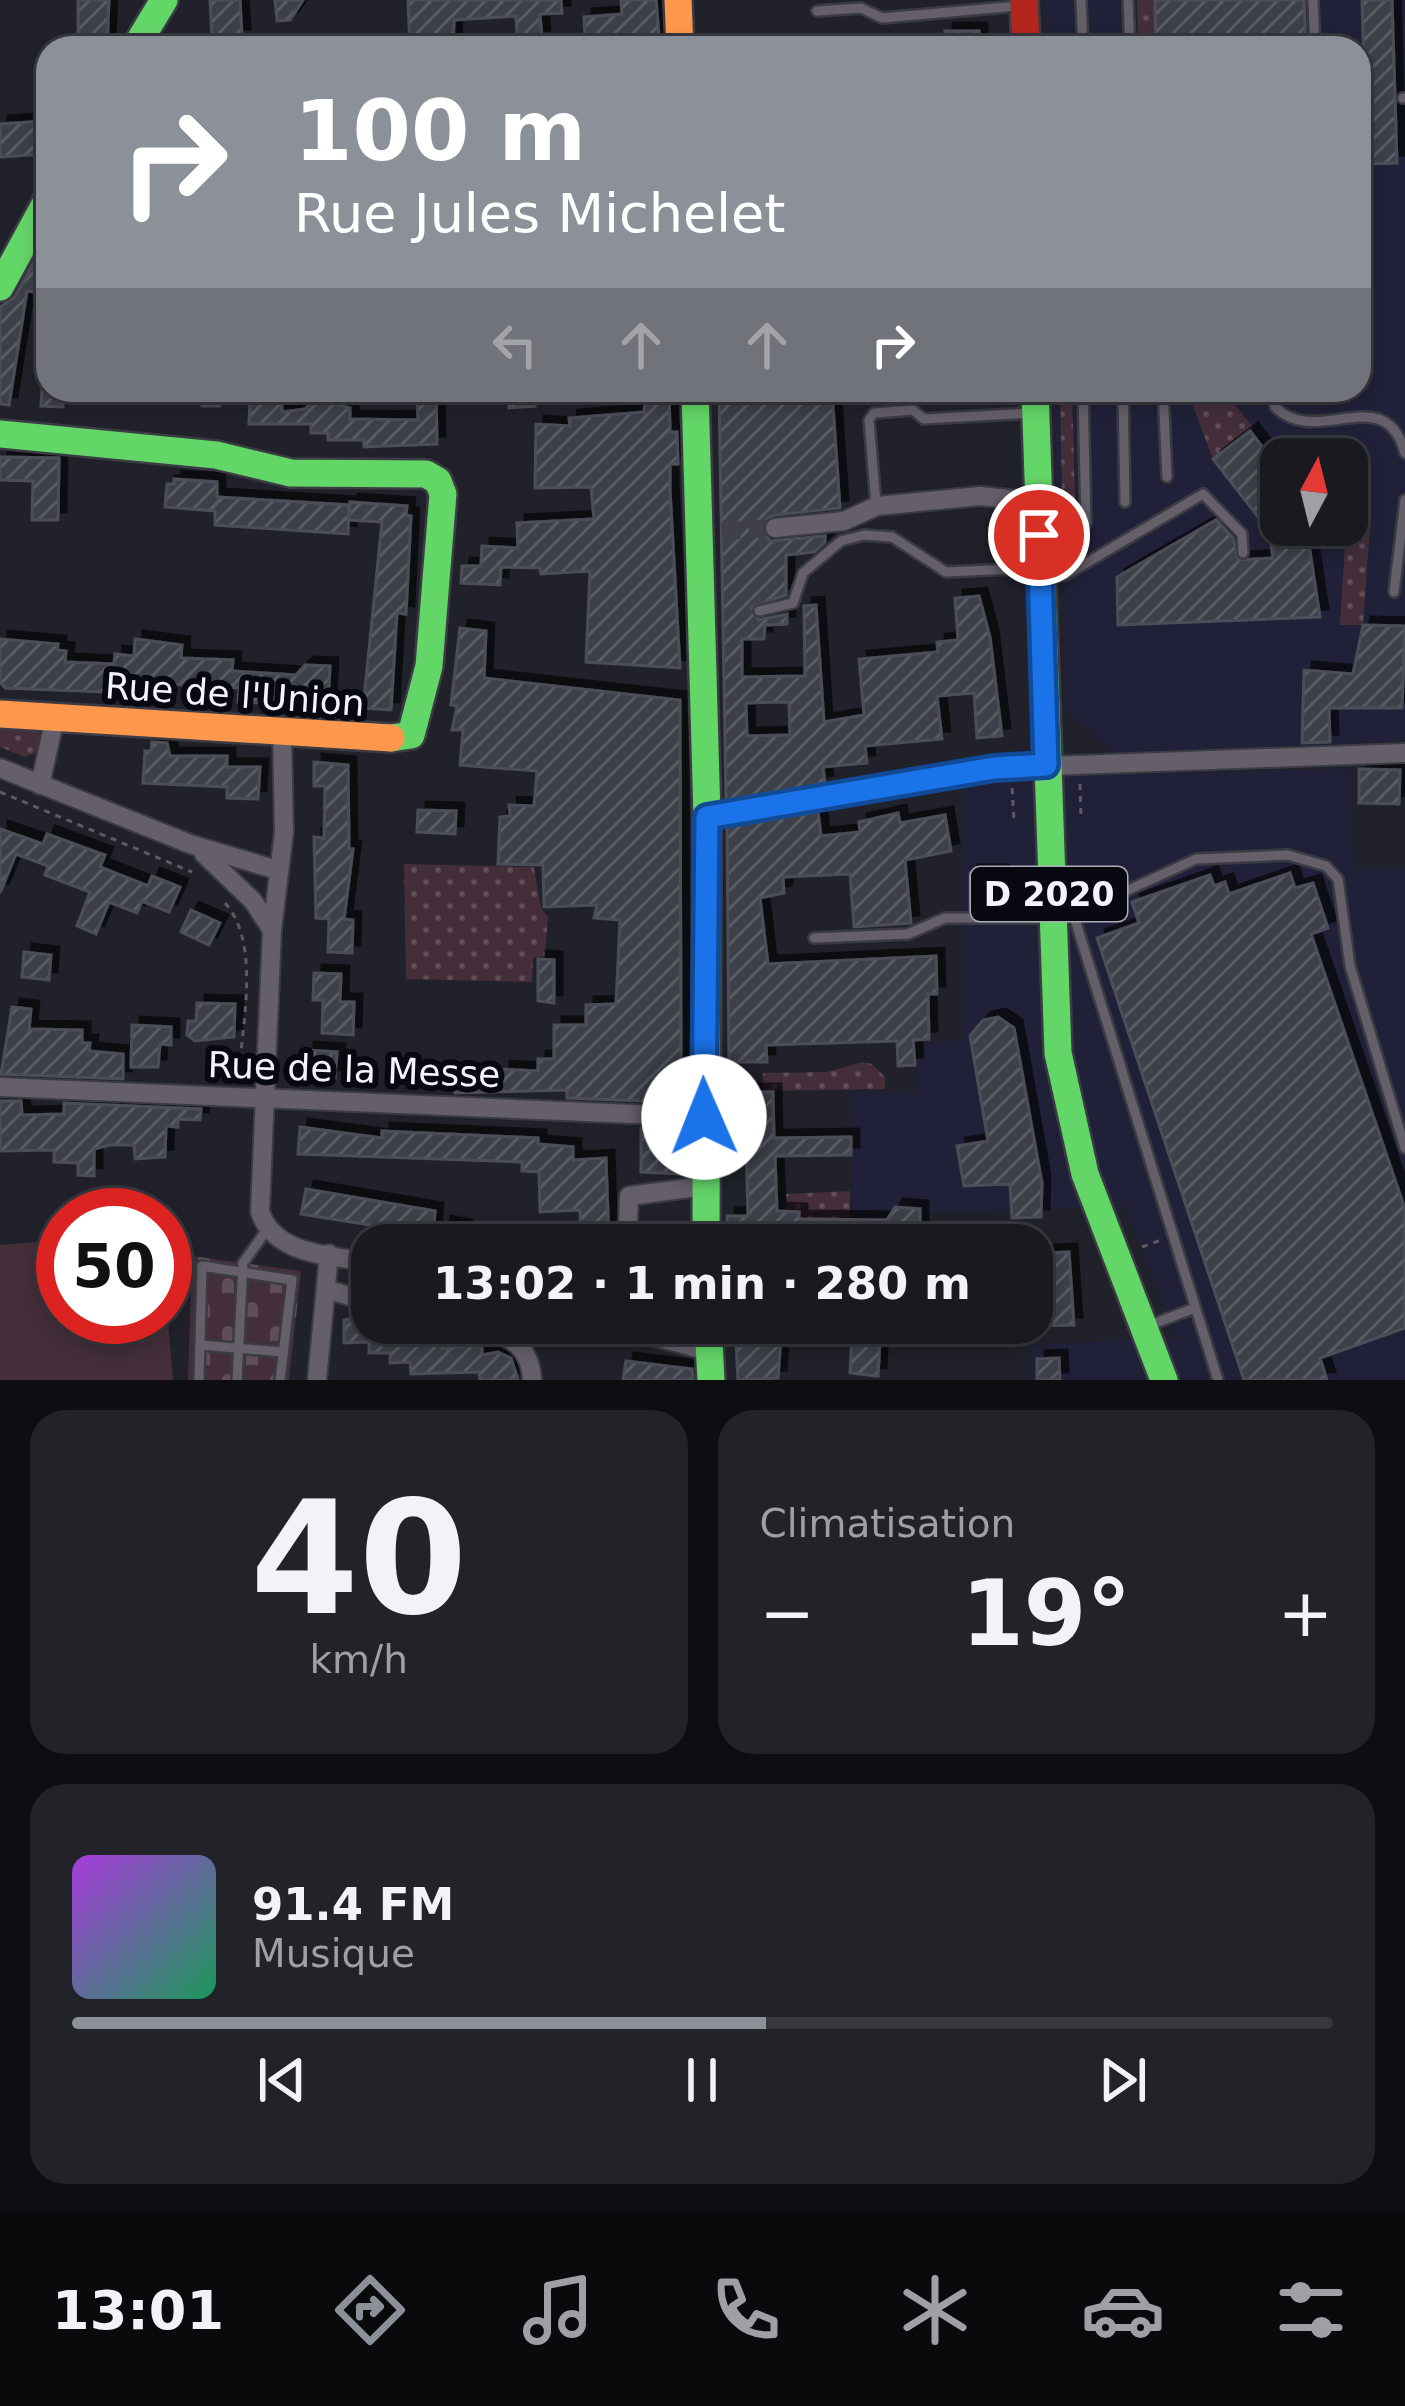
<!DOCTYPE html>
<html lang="fr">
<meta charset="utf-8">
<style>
:root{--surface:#191920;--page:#222229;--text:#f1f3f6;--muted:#9fa0a5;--line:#37383e;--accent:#8c9099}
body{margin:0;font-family:"DejaVu Sans",sans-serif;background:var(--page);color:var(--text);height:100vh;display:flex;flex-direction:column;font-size:45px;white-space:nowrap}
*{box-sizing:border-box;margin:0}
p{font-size:39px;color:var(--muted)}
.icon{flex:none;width:66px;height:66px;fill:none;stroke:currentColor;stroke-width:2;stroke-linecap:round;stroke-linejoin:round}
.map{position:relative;height:1380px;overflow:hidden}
.drawer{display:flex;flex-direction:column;gap:30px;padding:30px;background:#0e0e12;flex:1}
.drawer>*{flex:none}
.banner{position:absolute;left:36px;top:36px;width:1335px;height:366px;border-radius:36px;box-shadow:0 6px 18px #0003,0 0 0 3px var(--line);background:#8c9099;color:#fff;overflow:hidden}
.needle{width:78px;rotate:7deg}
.tools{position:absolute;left:1260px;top:438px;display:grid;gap:24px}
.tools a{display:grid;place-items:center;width:108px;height:108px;border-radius:24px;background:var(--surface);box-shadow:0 6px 18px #0003,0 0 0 3px var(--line);font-size:60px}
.speed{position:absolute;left:36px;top:1188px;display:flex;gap:24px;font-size:60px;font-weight:700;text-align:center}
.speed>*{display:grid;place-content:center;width:156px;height:156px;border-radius:50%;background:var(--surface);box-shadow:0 6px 18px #0003,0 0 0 3px var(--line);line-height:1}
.speed .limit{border:18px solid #d22;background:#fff;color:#111}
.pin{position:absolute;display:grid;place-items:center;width:102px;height:102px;color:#fff;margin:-51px;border:6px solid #fff;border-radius:50%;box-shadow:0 3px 12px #0007}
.me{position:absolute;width:132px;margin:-66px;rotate:359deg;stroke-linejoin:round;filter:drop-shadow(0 0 9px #0008)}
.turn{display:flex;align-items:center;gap:42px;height:252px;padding:0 60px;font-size:54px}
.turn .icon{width:156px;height:156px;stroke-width:2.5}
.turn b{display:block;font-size:84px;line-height:102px}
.lanes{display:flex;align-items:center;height:114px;padding:0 60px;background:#0003;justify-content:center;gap:60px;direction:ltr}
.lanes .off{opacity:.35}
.big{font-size:90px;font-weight:800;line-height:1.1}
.drawer .card{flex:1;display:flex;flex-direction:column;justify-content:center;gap:18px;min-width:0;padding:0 42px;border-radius:36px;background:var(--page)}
.drawer .dial{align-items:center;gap:0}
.dial b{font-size:156px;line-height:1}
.song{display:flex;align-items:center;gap:36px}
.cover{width:144px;height:144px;border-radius:18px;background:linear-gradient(135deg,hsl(280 70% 55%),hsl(150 70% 35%))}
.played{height:12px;border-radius:6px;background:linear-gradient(90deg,var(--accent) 55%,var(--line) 55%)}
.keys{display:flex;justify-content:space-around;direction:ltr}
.heat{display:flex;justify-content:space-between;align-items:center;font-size:66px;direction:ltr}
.drawer .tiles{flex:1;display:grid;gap:30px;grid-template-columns:1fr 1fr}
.card:last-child{grid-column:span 2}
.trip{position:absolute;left:351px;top:1224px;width:702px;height:120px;border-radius:36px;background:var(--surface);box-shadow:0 6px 18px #0003,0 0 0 3px var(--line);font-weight:800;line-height:120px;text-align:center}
.tab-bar{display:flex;height:192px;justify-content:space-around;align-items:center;background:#0a0a0d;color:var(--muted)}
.tab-bar .icon{width:84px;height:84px}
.tab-bar .selected{color:var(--accent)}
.tab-bar b{font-size:54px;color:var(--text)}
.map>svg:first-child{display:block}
.built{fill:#202038;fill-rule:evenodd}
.grass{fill:url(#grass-dots)}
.cemetery{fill:url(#cemetery-stones)}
.garden{fill:#432e3a}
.building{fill:url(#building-hatch);stroke:#4c4e58;stroke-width:3;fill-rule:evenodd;filter:url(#shadow)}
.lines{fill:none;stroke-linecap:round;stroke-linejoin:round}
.street-tunnel{stroke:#40404b;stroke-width:18;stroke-dasharray:18 9;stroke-linecap:butt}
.lane-casing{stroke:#3b3b44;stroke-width:14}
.street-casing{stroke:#3b3b44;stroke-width:22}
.fast-casing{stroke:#3b3b44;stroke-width:32}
.slow-casing{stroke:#3b3b44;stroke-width:32}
.jam-casing{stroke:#3b3b44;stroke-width:32}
.path{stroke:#5d5b64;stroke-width:3;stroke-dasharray:6 6;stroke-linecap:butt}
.lane{stroke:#655f6a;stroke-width:9}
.street{stroke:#655f6a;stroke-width:18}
.fast{stroke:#63d668;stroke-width:27}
.slow{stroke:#ff974d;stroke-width:27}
.jam{stroke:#b3261e;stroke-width:27}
.route-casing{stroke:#114b97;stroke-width:30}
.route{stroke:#1a73e8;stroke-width:21}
.labels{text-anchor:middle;stroke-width:12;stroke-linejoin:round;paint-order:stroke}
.shield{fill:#080810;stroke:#acacb7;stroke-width:3}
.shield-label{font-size:33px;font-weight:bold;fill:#f3f3ff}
.street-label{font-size:36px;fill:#f3f3ff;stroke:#080810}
</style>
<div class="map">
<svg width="1405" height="1380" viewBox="0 0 1405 1380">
<defs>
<pattern id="grass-dots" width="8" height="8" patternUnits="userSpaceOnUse" patternTransform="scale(3)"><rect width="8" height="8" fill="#432e3a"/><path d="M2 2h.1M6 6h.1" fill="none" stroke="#5f4d58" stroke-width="1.8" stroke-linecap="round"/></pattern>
<pattern id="cemetery-stones" width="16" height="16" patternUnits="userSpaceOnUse" patternTransform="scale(3)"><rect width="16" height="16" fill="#432e3a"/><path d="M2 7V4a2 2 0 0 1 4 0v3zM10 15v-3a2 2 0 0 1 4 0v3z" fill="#5f4d58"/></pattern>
<pattern id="building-hatch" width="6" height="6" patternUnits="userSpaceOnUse" patternTransform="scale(3)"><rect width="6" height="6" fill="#3c4049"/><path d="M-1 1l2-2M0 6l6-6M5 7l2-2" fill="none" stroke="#595c64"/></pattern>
<filter id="shadow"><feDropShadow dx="8" dy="-8" stdDeviation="0" flood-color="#0009"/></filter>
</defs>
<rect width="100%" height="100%" fill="#21212b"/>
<!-- built -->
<g class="built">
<path d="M1045 0H1405V741L1117 755 1065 709 1064 534 1056 491 1054 390H1359V48H1046ZM1281 459H1347V525H1281Z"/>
<polygon points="1347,769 1355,868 1405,868 1405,1380 1032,1380 1032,1345 1177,1338 1125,1205 923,1214 922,1219 852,1217 850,1092 918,1091 917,1045 961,1039 961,788 1079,775"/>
</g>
<!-- grass -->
<g class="grass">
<polygon points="1137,0 1155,0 1155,36 1138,36"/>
<polygon points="1060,390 1072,390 1076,535 1063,542"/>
<polygon points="1187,390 1222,390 1254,428 1213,459"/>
<polygon points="1347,513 1371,513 1363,625 1340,625"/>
<polygon points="0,728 40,731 38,752 25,757 0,747"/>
<polygon points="404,864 534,867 541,908 548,917 545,956 533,958 532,982 406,979"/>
<polygon points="862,1062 872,1064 885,1077 885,1089 763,1091 763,1073 827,1072"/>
<polygon points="850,1191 850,1218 800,1218 800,1210 787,1210 786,1194"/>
</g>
<!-- cemetery -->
<polygon class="cemetery" points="192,1256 301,1271 289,1380 188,1380"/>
<!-- garden -->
<polygon class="garden" points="63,1240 63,1317 165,1317 165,1288 173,1380 0,1380 0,1245"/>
<!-- building -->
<g class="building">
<polygon points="78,0 109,0 107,48 78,48"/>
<polygon points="210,0 240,0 242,37 212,38"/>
<polygon points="275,0 303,0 290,20 277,21"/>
<polygon points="408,0 561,0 562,13 540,14 542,38 533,39 534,48 518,48 516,16 454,20 453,48 410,48"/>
<polygon points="621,0 656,0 660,48 633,48 633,36 585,38 584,17 622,14"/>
<polygon points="1155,0 1304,0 1306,48 1156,48"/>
<polygon points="1362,0 1392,0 1397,163 1367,164"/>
<rect x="945" y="31" width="34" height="17"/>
<polygon points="45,121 48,154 0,157 0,124"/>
<polygon points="37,256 48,258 48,294 27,291 9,405 0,404 0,307 15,297"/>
<polygon points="42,390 64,390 63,407 41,406"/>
<rect x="202" y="390" width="18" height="16"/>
<polygon points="417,390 436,390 437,444 364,447 364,440 328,440 328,433 311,433 311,424 249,424 250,400 282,400 282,412 305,409 315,399 350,408 350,419 418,420"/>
<polygon points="508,390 535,390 535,406 509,408"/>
<polygon points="646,390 669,390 670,432 677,432 678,464 670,464 670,490 680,668 586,662 590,571 541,574 540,568 501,567 500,585 461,583 462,566 481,566 482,546 518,548 517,523 594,519 591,487 535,488 536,424 570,426 569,418 644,412"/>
<path d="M719 390 832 392 840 508 774 515 763 521 764 535 771 541 825 536V542L814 552 786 555V595L751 607 758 620 787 614V624L765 625 764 639H742V677L805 676 804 606 816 605 824 722 864 715 859 659 938 652 937 642 958 640 955 598 979 596 990 637 1002 736 977 738 974 693 937 696 942 739 865 746 867 763 823 767 825 783 726 800ZM789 702 790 735 747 736 746 703Z"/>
<polygon points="1250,431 1281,471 1281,525 1306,525 1320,617 1118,625 1117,577 1216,520 1233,538 1238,560 1273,558 1269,531 1213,459"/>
<polygon points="0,457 59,458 58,520 32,520 33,481 0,480"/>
<polygon points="174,479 217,482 217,497 349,505 348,534 215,525 215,511 165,507 167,484 174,484"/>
<polygon points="350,502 407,506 406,515 411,516 406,614 397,613 391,710 363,708 382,522 349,520"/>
<polygon points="1363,625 1405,626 1402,708 1329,708 1330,742 1302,743 1304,670 1353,674"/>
<polygon points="460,628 486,631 484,678 680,700 681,1065 671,1065 672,1102 567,1098 567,1090 455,1093 456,1080 501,1086 502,1069 538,1071 538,1059 554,1059 554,1025 586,1025 586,1005 616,1004 620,920 594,918 597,905 544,907 543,865 498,864 500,817 510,816 509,805 534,806 537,771 460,765 463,730 452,730 457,706 451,705"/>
<polygon points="0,639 58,644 57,650 66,651 65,662 114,664 115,654 134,656 135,639 182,645 181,658 233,660 232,671 296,675 305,665 330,666 328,706 238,702 239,688 164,684 113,682 113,689 104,692 5,688 0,682"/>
<polygon points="152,742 167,743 170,756 227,756 227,767 260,767 258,799 227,798 227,787 143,783 145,751 151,751"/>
<polygon points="314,762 348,765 349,849 353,849 344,919 353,920 352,953 328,952 329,919 316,918 314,837 324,838 325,786 314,786"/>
<polygon points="1359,769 1400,770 1399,804 1359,803"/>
<polygon points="418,810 456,811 455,834 417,832"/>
<polygon points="818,812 821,836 860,832 859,822 898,813 900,823 945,815 951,851 905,860 911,923 854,927 850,874 783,877 784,893 760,898 768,964 936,956 937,994 928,994 929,1039 913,1040 915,1065 898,1066 897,1041 766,1045 767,1062 729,1062 727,827"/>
<polygon points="0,829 43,844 47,834 105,855 100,867 148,886 152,876 180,887 169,912 142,901 137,913 109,902 96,934 77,926 90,892 45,875 48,866 16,854 0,893"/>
<polygon points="970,873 1001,873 1002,909 970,909"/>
<polygon points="1290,873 1295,888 1313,883 1328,928 1311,934 1405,1209 1405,1328 1320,1358 1327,1380 1244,1380 1097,938 1139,923 1132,902 1210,875 1214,886 1225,882 1229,894"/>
<polygon points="191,910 220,923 209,945 181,932"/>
<polygon points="24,952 51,955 49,980 22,977"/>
<polygon points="538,959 554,960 554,1003 538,1001"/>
<polygon points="314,973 341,974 340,1002 354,1002 353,1035 322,1033 323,1000 313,1000"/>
<polygon points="197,1003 235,1004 234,1037 195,1041 187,1035 188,1021 196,1021"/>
<polygon points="12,1007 31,1009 29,1029 82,1030 82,1043 90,1043 89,1051 123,1054 123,1079 1,1074"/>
<polygon points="998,1017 1014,1028 1042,1183 1041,1217 1012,1218 1010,1184 964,1186 957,1146 988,1141 970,1036 983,1020"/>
<polygon points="132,1025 171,1027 171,1045 160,1044 158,1067 131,1067"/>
<polygon points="306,1050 337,1052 335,1078 304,1075"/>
<polygon points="745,1092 773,1092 774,1138 851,1137 851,1155 775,1156 777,1211 799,1212 799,1219 887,1220 895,1207 920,1209 920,1241 836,1236 836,1245 728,1245 727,1216 748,1216"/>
<polygon points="0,1101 21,1101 22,1115 64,1114 64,1103 201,1109 200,1120 178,1119 178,1127 166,1126 165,1157 135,1159 134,1145 110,1145 94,1149 94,1176 78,1175 78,1163 54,1162 54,1150 0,1151"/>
<polygon points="300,1127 382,1138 382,1131 538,1138 538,1144 573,1147 573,1160 606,1158 609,1245 581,1245 580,1210 540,1212 539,1172 522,1171 522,1162 298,1154"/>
<polygon points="641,1128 679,1131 678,1174 641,1172"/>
<polygon points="306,1189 435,1211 433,1235 301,1214"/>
<polygon points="443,1224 464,1228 461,1244 441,1241"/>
<polygon points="1069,1252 1074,1325 1035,1326 1034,1302 1047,1301 1045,1253"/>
<polygon points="365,1315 372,1316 372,1323 393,1323 413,1340 442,1340 442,1349 482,1344 482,1355 498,1352 511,1358 518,1380 480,1380 479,1372 411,1374 410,1362 390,1363 390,1353 369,1353 369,1342 344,1343 344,1320"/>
<polygon points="735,1323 782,1323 778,1378 738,1380"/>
<polygon points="852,1338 880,1340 878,1376 850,1373"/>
<polygon points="1059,1358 1060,1380 1037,1380 1037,1359"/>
<polygon points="626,1361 692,1369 693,1380 623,1380"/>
</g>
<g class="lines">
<!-- street-tunnel -->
<polyline class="street-tunnel" points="722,531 775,528"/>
<defs>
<g id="lane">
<polyline points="1081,0 1083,48"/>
<polyline points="1128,0 1130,48"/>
<polyline points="1313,0 1315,48"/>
<polyline points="817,11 861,8 882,18 1019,6"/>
<polyline points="1403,98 1405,98"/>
<polyline points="1083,390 1086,523"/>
<polyline points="1123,390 1125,502"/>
<polyline points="1163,390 1167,477"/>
<path d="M1273 390 1275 407C1317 449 1385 379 1405 453"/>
<polyline points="876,505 869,420 874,413 913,410 924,419 1030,413"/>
<polyline points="1045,578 1066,575 1203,494 1242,534 1243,553"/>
<polyline points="1394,592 1405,500"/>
<polyline points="759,611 793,603 803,573 841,541 864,535 892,537 946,572 1034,568"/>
<polyline points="1057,910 1102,902 1196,859 1288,855 1326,866 1338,879 1350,966 1405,1148"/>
<polyline points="1072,910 1218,1380"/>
<polyline points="814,938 908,934 945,918 1050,918"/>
<polyline points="1150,1325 1195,1308"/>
<polyline points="200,1345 283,1352"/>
<polyline points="199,1380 202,1266 292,1280 280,1380"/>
<polyline points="237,1380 243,1263 266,1231"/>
</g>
<g id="street">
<polyline points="775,528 844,521 877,506 980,496 1038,502"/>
<path d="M282 732 284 832 272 930 260 1212C275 1256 332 1255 372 1263"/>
<polyline points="0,768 190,844 277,870"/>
<polyline points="40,785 55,718"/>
<polyline points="707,817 994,768 1405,753"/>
<polyline points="204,854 253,901 272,930"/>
<polyline points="0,1087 704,1117"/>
<polyline points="627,1245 629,1196 704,1186"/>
<polyline points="326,1289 372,1303"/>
<path d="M417 1323C461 1333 529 1318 532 1380"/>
<polyline points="630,1323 645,1334 709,1351"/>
<polyline points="317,1380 329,1254"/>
</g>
<g id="fast">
<polyline points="135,48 164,0"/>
<polyline points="0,287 48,199"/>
<polyline points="695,390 707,817 706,1245"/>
<polyline points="1035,390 1058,1053 1085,1174 1164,1380"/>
<polyline points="0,434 216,455 291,473 426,474 438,481 443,494 429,666 411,735 391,738"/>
<polyline points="708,1323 711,1380"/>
</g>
<g id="slow">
<polyline points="678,0 680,48"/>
<polyline points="0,714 391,738"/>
</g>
<polyline id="jam" points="1024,0 1026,48"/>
</defs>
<!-- lane casing -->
<use href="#lane" class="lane-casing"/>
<!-- street casing -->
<use href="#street" class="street-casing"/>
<!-- fast casing -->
<use href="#fast" class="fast-casing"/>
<!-- slow casing -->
<use href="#slow" class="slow-casing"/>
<!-- jam casing -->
<use href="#jam" class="jam-casing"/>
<!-- path -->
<g class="path">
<polyline points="1080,784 1081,818"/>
<polyline points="1012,788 1014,820"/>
<polyline points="0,792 192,872"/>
<path d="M225 903C261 943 242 1024 239 1074"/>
<polyline points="1142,1247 1161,1240"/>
</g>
<!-- lane -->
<use href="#lane" class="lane"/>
<!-- street -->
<use href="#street" class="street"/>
<!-- fast -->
<use href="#fast" class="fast"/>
<!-- slow -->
<use href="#slow" class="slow"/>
<!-- jam -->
<use href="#jam" class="jam"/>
</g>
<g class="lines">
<defs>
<polyline id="route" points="704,1117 707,817 994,768 1046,765 1039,535"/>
</defs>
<!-- route casing -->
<use href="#route" class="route-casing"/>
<!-- route -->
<use href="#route" class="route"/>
</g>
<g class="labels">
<!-- shield labels -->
<rect class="shield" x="971" y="867" width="156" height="54" rx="9"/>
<g class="shield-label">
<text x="1049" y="906">D 2020</text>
</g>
<!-- street labels -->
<g class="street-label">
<text transform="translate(235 694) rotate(4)" y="13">Rue de l'Union</text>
<text transform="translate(354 1069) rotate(2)" y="13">Rue de la Messe</text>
</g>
</g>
</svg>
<div class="tools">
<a><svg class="needle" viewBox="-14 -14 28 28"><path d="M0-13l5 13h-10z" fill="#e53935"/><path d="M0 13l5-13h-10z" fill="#9fa0a5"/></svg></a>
</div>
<div class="speed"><div class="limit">50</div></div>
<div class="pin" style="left:1039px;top:535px;background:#d93025"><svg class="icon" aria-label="arrive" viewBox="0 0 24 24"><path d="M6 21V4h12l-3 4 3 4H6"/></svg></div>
<svg class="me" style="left:704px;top:1117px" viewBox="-20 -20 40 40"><circle r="19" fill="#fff"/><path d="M0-13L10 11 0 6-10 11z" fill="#1a73e8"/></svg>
<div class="trip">13:02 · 1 min · 280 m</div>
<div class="banner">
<div class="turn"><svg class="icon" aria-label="right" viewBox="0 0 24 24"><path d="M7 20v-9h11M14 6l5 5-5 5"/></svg><div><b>100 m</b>Rue Jules Michelet</div></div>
<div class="lanes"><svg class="icon off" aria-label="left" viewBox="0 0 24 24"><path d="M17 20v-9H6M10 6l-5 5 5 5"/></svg><svg class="icon off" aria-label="ahead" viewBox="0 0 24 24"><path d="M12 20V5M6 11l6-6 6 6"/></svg><svg class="icon off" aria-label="ahead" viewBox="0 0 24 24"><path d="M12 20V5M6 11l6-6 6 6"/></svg><svg class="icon" aria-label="right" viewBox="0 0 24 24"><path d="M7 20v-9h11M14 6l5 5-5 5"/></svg></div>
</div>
</div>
<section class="drawer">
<div class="tiles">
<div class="card dial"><b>40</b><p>km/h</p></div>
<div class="card"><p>Climatisation</p>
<div class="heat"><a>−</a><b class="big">19°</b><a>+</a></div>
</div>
<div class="card">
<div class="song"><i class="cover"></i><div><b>91.4 FM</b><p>Musique</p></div></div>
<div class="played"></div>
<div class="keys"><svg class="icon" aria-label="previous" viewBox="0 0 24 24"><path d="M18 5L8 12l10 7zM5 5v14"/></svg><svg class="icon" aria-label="pause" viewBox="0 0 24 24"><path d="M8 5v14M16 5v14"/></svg><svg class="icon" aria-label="next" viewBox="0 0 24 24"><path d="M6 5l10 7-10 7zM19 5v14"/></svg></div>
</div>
</div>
</section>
<nav class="tab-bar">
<b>13:01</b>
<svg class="icon selected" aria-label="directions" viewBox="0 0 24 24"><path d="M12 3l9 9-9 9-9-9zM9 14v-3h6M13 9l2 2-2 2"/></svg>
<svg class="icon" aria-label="music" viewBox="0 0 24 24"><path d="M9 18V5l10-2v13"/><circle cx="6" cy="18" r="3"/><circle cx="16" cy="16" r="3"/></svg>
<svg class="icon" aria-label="phone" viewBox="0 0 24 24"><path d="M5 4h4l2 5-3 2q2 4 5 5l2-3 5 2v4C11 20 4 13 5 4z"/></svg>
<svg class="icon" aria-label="climate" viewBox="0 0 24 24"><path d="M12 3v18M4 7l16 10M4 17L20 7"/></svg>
<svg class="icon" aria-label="car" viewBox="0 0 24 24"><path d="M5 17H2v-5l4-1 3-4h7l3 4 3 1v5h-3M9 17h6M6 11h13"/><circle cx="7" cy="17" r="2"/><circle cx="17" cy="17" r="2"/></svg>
<svg class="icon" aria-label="filters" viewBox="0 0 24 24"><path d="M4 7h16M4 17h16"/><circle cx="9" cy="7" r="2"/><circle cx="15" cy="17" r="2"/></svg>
</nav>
